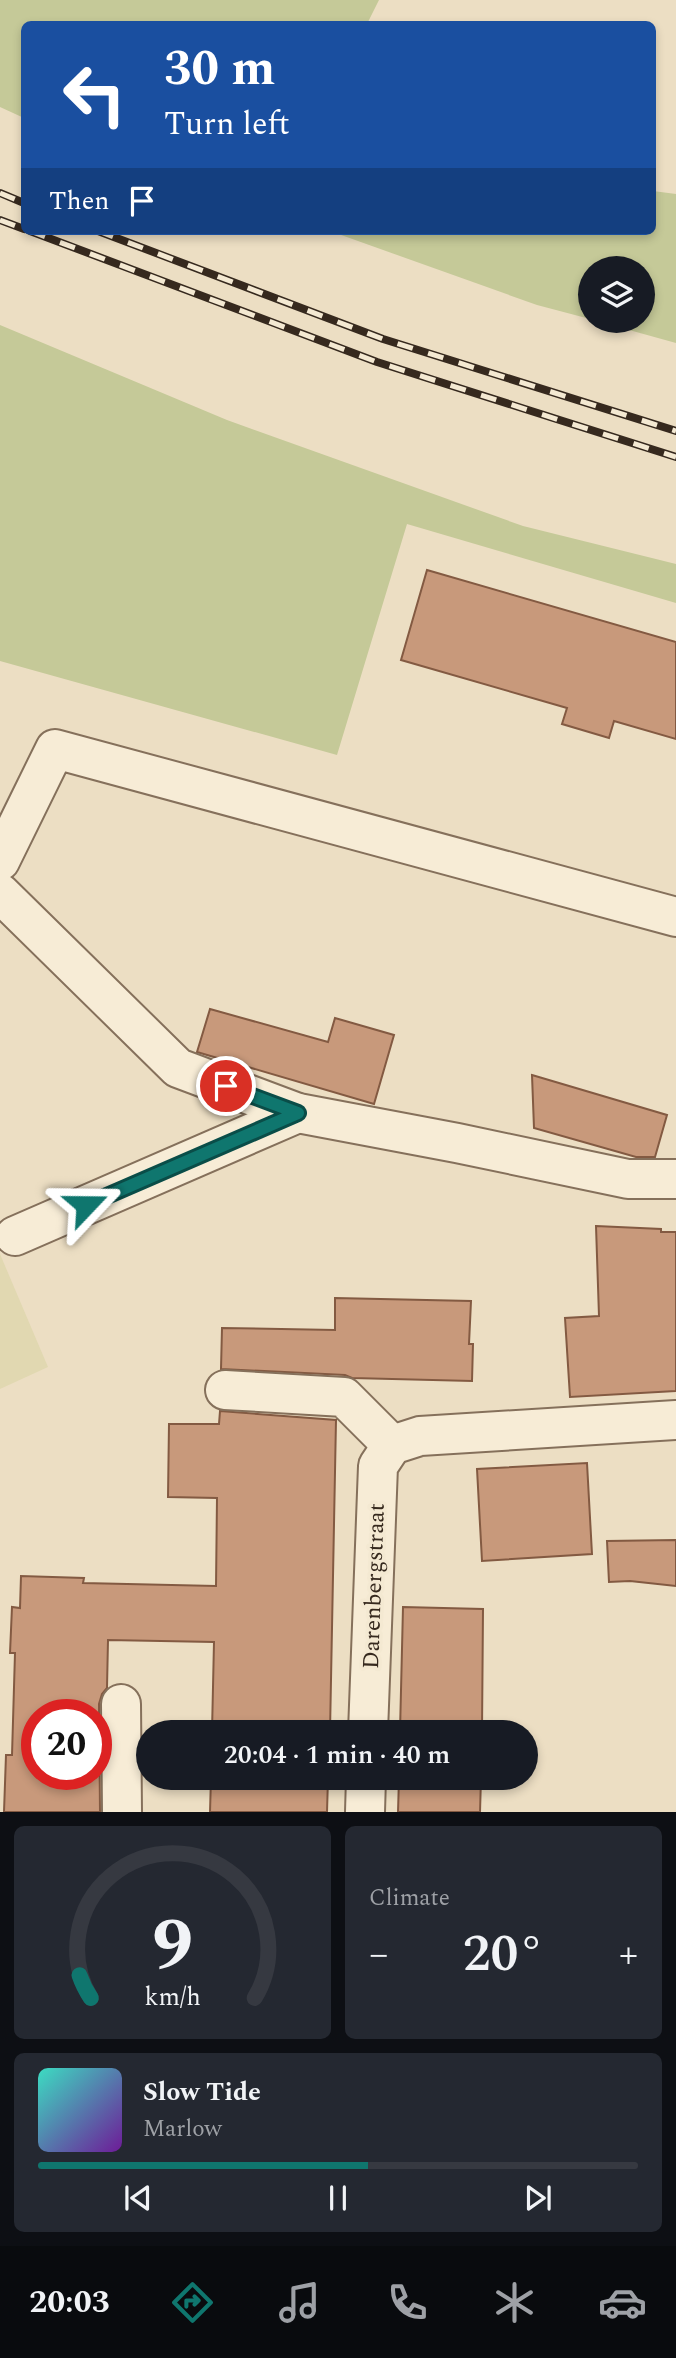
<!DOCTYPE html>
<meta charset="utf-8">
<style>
:root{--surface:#171b24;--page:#242831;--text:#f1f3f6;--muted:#9ea1a6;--line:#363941;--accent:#0f766e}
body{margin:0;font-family:Spectral,serif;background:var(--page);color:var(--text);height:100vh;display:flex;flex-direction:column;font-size:26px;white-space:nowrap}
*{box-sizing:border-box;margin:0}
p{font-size:23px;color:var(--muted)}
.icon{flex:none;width:38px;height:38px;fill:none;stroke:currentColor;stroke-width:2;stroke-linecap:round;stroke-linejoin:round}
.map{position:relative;height:1812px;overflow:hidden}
.panel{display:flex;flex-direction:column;gap:14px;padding:14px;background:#0d0f14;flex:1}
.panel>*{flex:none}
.banner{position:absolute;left:21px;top:21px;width:635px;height:214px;border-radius:10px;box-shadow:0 4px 10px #0003;background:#1a4fa0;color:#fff;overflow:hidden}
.fabs{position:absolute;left:578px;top:256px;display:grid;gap:14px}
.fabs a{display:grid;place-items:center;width:77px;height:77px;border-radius:50%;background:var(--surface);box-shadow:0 4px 10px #0003;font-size:35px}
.speed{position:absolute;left:21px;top:1699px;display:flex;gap:14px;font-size:35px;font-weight:700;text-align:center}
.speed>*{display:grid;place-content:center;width:91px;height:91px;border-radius:50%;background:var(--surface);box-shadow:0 4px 10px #0003;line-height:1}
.speed .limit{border:10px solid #d22;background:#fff;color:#111}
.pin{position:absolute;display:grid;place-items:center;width:60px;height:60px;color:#fff;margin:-30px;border:4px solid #fff;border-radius:50%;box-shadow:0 2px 7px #0007}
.me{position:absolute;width:77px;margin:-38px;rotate:67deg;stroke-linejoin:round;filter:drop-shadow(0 0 5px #0008)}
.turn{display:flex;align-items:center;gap:24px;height:147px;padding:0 28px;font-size:32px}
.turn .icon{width:91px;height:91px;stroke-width:2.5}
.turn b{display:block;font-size:49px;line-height:60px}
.then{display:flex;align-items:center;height:66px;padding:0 28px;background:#0003;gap:14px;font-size:26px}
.big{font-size:52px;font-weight:600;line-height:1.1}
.panel .card{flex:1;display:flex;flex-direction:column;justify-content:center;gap:10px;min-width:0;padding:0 24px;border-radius:10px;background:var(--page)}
.panel .dial{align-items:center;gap:0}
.dial svg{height:182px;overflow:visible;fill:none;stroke:var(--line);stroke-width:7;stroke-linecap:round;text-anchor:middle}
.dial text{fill:var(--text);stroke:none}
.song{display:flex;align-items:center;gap:21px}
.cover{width:84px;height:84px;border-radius:10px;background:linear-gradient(135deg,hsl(170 70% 55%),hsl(280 70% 35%))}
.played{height:7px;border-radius:4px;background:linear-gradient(90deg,var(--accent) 55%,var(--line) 55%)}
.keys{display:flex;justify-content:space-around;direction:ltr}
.heat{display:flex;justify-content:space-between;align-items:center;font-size:38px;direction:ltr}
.panel .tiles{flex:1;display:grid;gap:14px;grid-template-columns:1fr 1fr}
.card:last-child{grid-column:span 2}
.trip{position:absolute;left:136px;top:1720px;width:402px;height:70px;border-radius:35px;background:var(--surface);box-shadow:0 4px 10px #0003;font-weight:600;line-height:70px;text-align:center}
.tab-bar{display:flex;height:112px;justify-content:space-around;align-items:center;background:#090b0e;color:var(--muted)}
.tab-bar .icon{width:49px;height:49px}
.tab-bar .current{color:var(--accent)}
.tab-bar b{font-size:32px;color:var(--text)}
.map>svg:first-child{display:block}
.farmland{fill:#e1d8b1}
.green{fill:#c5c998}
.building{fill:#c8997b;stroke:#835a42;stroke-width:2;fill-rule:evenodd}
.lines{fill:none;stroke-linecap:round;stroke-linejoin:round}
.minor-casing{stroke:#85705b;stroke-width:42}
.minor{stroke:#f7ecd6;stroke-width:38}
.rail-casing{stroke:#36291e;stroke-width:8}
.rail{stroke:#f4e9d2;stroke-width:5;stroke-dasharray:16;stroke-linecap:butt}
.route-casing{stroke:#0a4d48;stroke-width:18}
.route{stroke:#0f766e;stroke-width:12}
.labels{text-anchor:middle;stroke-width:7;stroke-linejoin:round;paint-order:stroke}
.street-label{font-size:23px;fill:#36291e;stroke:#f4e9d2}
</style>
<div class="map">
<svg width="676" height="1812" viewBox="0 0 676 1812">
<rect width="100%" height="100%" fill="#ecdec3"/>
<!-- farmland -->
<polygon class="farmland" points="0,1254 48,1367 0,1389"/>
<!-- green -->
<g class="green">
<polygon points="0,0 379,0 367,24 24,24 24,118 0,107"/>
<polygon points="653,191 676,194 676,343 593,320 642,320 642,268 590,268 590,319 537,305 330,231 653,231"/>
<polygon points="0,325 227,420 523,526 676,564 676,603 407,524 337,755 0,661"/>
</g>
<!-- building -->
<g class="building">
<polygon points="427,570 676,642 676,739 614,721 609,738 562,724 567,708 401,660"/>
<polygon points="210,1009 328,1042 335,1018 394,1035 374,1104 197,1052"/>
<polygon points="532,1075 667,1115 655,1157 636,1157 534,1128"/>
<polygon points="596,1226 661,1229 661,1232 676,1232 676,1391 570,1397 565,1318 599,1316"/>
<polygon points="335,1298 471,1301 469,1344 473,1344 472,1381 352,1378 345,1375 221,1369 222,1328 335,1330"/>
<path d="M220 1411 336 1420 330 1732H212L214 1642 108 1640 107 1688 102 1694 99 1704 100 1812H4L6 1755H12L15 1653H10L12 1607 20 1608 21 1576 84 1578 83 1583 216 1586 217 1498 168 1497 169 1424H219ZM37 1715H96V1774H37Z"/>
<polygon points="587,1463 592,1554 482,1561 477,1469"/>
<polygon points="676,1540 676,1586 630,1581 609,1582 607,1541"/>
<polygon points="403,1607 483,1609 482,1732 400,1732"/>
<polygon points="211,1778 328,1778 327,1812 210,1812"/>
<polygon points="399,1778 481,1778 480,1812 398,1812"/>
</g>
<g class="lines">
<defs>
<g id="minor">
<polyline points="0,861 55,749 676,917"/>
<polyline points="0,893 178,1068 298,1113 457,1143 628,1179 676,1179"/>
<polyline points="15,1236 298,1113"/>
<polyline points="225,1390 344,1397 392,1445"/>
<polyline points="121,1704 122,1812"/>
<polyline points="368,1732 378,1466 392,1445 420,1436 676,1420"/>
<polyline points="365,1812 366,1778"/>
</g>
</defs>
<!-- minor casing -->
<use href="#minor" class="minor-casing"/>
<!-- minor -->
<use href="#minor" class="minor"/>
<defs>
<g id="rail">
<polyline points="0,193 24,203"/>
<polyline points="0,220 24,229"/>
<polyline points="30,231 377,362 676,457"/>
<polyline points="98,231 383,339 676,431"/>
</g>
</defs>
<!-- rail casing -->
<use href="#rail" class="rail-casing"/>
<!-- rail -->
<use href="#rail" class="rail"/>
</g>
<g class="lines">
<defs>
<polyline id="route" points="86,1205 298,1113 226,1086"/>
</defs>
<!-- route casing -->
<use href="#route" class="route-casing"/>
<!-- route -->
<use href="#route" class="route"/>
</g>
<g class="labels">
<!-- street labels -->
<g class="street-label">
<text transform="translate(373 1586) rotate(-88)" y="8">Darenbergstraat</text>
</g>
</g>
</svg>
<div class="fabs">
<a><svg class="icon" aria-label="layers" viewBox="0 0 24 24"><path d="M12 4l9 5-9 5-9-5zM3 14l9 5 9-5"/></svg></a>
</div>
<div class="speed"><div class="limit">20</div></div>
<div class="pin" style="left:226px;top:1086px;background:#d93025"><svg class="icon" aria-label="arrive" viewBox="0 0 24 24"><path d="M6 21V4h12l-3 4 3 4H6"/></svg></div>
<svg class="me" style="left:86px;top:1205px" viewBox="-20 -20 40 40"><path d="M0-17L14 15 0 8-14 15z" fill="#0f766e" stroke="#fff" stroke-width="4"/></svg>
<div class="trip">20:04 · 1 min · 40 m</div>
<div class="banner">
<div class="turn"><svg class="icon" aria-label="left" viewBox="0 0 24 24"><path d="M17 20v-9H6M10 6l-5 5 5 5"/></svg><div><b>30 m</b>Turn left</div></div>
<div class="then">Then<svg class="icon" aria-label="arrive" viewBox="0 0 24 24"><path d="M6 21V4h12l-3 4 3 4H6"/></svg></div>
</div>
</div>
<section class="panel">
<div class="tiles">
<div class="card dial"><svg viewBox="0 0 100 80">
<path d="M14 69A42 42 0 1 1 86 69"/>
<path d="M14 69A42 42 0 0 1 9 59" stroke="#0f766e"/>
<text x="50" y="56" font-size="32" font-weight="700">9</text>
<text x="50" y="72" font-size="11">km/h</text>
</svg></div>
<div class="card"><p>Climate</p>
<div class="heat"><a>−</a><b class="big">20°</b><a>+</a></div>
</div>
<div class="card">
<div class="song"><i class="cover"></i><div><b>Slow Tide</b><p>Marlow</p></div></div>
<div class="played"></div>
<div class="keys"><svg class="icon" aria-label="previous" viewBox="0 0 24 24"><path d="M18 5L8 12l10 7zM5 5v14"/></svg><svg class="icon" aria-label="pause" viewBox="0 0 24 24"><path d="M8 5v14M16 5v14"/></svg><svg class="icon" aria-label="next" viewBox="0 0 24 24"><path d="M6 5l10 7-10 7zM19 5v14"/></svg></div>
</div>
</div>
</section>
<nav class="tab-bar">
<b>20:03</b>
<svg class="icon current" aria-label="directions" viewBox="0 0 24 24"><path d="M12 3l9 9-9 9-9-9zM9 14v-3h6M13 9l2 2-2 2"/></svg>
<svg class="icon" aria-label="music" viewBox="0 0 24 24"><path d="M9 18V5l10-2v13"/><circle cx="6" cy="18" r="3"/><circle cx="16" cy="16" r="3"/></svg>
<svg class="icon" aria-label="phone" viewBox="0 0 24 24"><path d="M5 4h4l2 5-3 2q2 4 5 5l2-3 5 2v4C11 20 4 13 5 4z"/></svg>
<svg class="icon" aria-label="climate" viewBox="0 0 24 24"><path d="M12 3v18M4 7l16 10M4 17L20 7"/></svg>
<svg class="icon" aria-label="car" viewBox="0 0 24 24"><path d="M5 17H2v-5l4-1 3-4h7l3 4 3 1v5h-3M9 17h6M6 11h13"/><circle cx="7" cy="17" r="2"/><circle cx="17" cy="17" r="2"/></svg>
</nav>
